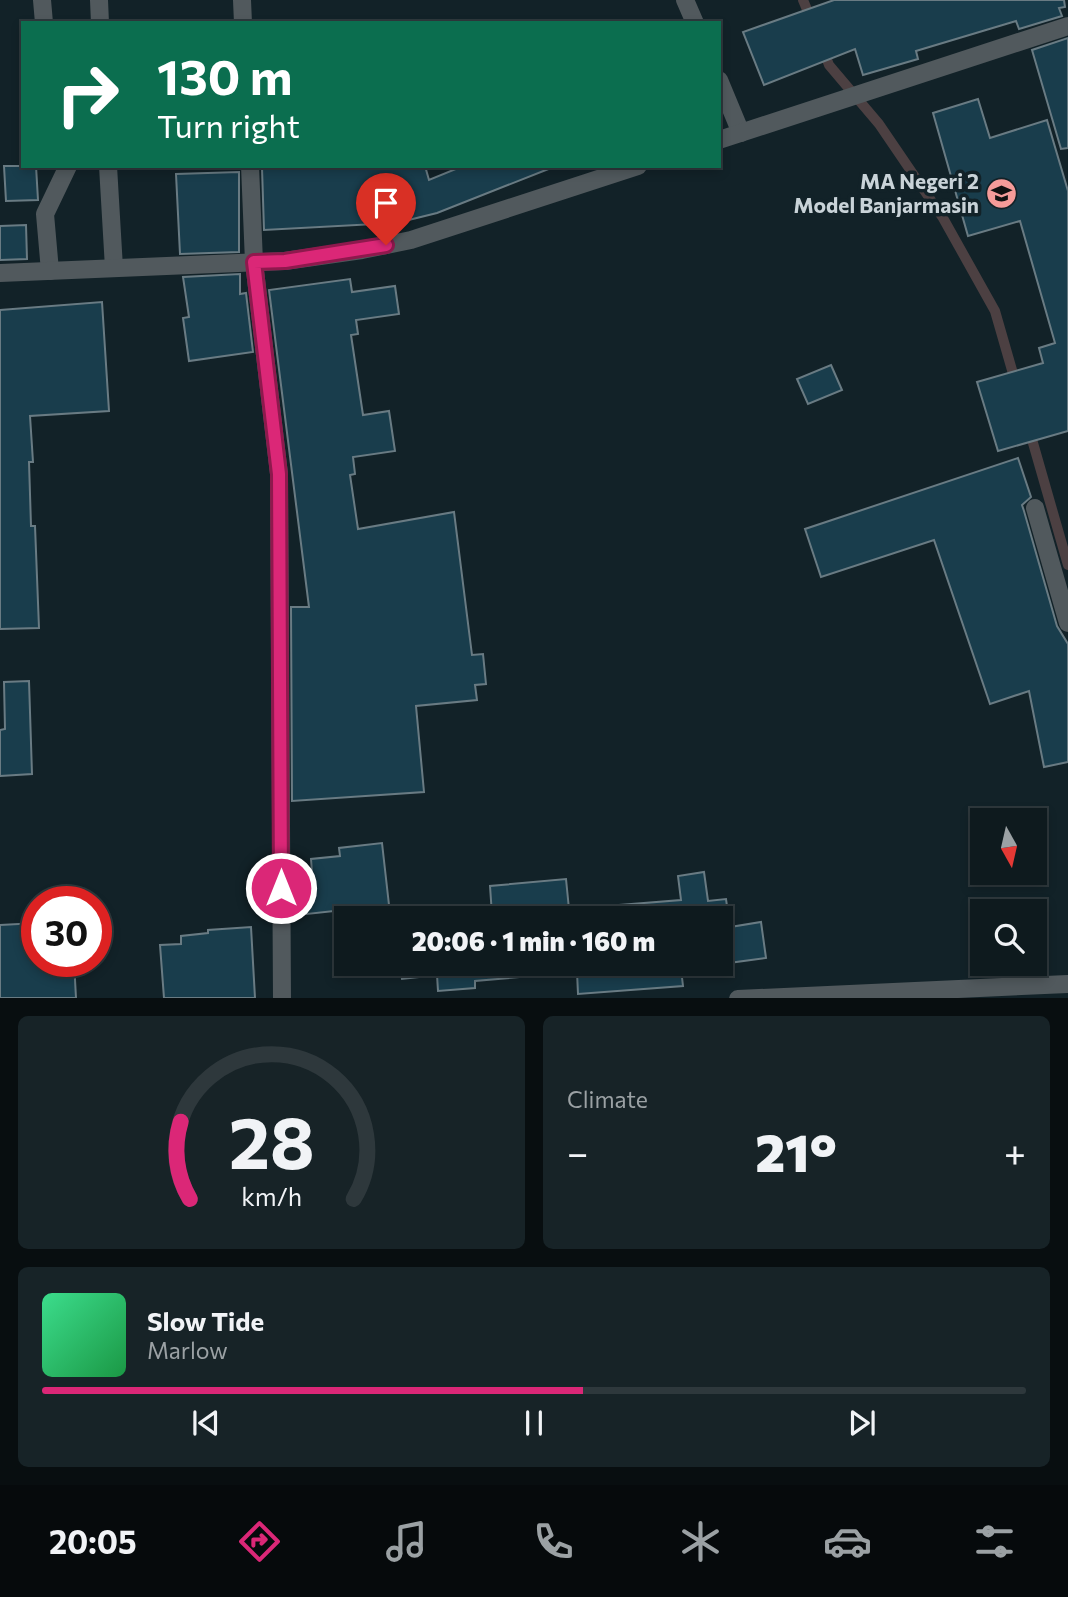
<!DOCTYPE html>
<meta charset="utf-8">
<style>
:root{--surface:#0e1a1e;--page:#172327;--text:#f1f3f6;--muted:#9ba1a4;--line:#2e383c;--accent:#db2777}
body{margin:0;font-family:Commissioner,sans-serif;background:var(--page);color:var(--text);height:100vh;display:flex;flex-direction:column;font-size:26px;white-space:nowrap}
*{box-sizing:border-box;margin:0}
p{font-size:23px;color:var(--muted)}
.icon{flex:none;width:38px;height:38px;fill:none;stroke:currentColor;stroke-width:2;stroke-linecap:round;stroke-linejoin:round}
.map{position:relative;height:998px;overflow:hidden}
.side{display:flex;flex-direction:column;gap:18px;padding:18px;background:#080e10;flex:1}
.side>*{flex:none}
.hud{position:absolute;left:21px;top:21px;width:700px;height:147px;border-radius:0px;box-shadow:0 4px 10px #0003,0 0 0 2px var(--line);background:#0b6e4f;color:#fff;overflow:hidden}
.needle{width:46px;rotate:172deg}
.buttons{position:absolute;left:970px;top:808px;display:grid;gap:14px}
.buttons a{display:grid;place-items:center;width:77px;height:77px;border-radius:0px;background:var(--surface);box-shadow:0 4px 10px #0003,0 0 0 2px var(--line);font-size:35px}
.speed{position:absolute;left:21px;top:886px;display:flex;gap:14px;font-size:35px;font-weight:700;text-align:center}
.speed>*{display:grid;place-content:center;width:91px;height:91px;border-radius:50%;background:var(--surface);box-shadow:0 4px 10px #0003,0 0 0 2px var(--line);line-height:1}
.speed .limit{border:10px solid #d22;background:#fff;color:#111}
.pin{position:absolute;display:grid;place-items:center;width:60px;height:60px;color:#fff;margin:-72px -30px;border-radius:50% 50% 50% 0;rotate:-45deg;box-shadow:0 0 7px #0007}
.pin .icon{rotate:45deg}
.me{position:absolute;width:77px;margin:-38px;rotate:0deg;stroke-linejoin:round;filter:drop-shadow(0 0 5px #0008)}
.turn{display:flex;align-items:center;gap:24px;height:147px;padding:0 21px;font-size:32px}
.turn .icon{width:91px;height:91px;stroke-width:2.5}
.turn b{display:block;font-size:49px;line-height:60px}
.big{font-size:52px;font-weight:800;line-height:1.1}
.side .card{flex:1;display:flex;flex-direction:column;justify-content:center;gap:10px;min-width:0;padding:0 24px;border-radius:10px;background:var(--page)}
.side .dial{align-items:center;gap:0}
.dial svg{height:182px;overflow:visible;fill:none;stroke:var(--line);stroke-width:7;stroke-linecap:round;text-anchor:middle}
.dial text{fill:var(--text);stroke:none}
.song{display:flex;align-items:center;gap:21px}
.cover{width:84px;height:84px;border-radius:10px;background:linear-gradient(135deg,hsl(150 70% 55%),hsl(140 70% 35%))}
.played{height:7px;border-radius:4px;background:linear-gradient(90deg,var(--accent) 55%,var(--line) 55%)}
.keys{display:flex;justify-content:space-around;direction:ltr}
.heat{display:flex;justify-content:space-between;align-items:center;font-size:38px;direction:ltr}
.side .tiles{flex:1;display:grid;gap:18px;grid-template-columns:1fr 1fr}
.card:last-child{grid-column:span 2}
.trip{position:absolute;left:334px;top:906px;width:399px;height:70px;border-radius:0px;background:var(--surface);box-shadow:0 4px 10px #0003,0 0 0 2px var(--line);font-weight:800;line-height:70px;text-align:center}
.tabs{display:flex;height:112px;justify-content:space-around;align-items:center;background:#060a0c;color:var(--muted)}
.tabs .icon{width:49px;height:49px}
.tabs .on{color:var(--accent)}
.tabs b{font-size:32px;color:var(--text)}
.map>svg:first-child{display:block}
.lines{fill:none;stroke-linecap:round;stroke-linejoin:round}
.stream{stroke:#4c4042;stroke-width:10}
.building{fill:#193d4c;stroke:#697b83;stroke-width:2}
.street{stroke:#51595d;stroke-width:18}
.route-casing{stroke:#8e194d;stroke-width:18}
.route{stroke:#db2777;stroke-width:12}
.labels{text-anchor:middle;stroke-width:7;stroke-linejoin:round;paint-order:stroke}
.poi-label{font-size:21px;font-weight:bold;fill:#c9d3d8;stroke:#122228;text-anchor:end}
</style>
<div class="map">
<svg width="1068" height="999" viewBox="0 0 1068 999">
<rect width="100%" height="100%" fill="#122228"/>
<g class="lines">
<!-- stream -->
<g class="stream">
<polyline points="803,0 811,19"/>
<polyline points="823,49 829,65 879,124 943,218 995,311 1016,384"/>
<polyline points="1029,429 1068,565"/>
</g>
</g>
<!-- building -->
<g class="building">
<polygon points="834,0 1064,0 1065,7 1059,8 1062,16 1019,29 1016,21 916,51 918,59 863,75 855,49 764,85 743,32"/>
<polygon points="1068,38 1068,148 1061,149 1032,50"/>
<polygon points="978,99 990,138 1047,120 1068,191 1068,431 998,451 977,382 1043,363 1039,348 1055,343 1020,221 968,236 933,113"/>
<polygon points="4,166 36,166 38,200 6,201"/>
<polygon points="312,166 425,166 429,180 463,166 551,168 437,213 376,228 375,224 264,230 262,168"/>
<polygon points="239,172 239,252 180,254 176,174"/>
<polygon points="26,225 27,259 0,260 0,226"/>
<polygon points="240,274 240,294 246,293 253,352 189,361 183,318 189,317 183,277"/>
<polygon points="350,279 352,292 395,286 399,314 356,320 358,334 351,335 363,415 389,411 395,451 353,457 355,474 350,475 358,529 454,512 472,655 483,654 486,684 475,685 477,700 416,706 424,792 292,801 291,607 309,607 269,290"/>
<polygon points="102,302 109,411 30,416 33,462 29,462 31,526 35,526 39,628 0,629 0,310"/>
<polygon points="831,365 842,390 808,404 797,379"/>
<polygon points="1018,458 1031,497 1022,505 1024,511 1057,626 1068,644 1068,762 1044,767 1029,691 990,704 934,540 821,577 805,529"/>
<polygon points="29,681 32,774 0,776 0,730 5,729 4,682"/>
<polygon points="382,843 389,905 307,914 303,873 312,872 311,859 340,856 339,848"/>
<polygon points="704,872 708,901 726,899 730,927 761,922 766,958 721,964 721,919 448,919 492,915 490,886 566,879 569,909 681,900 678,876"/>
<polygon points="429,911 429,919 394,919 393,915"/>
<polygon points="37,923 37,961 74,961 76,998 0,998 0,925"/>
<polygon points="251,927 255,998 164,998 160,945 181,944 181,936 208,933 208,930"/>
<polygon points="400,964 720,964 681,969 683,986 578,994 577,972 475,981 475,988 438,991 437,975 402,979"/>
</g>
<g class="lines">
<!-- street -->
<g class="street">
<polyline points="42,0 44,23"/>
<polyline points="99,0 100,23"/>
<polyline points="242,0 243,23"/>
<polyline points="685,0 695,23"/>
<polyline points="719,80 741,133"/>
<polyline points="719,140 1068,26"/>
<polyline points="108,166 114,268"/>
<polyline points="250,166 254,262 279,474 282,999"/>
<polyline points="50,271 45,214 68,166"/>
<polyline points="0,273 285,261 362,250 411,240 638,166"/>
<polyline points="1035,508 1068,623"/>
<polyline points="738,999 1068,984"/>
</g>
</g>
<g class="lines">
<defs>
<polyline id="route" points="281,888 279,474 254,262 285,261 386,245"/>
</defs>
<!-- route casing -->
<use href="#route" class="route-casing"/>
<!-- route -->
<use href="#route" class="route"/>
</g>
<!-- icons -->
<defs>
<symbol id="school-disc" viewBox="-11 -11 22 22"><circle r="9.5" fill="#f59b99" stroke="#122228"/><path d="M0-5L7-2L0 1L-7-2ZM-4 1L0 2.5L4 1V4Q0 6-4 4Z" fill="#111"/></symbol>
</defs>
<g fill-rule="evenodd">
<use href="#school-disc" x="984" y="176" width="35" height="35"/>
</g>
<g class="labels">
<!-- poi labels -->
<g class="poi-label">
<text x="979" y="189">MA Negeri 2<tspan x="979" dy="24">Model Banjarmasin</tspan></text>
</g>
</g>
</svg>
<div class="buttons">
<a><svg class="needle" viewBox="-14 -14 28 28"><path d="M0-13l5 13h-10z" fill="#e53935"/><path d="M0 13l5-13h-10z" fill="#9ba1a4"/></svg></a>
<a><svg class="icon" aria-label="search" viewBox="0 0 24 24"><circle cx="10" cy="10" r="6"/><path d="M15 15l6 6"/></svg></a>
</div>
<div class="speed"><div class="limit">30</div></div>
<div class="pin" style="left:386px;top:245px;background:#d93025"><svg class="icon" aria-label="arrive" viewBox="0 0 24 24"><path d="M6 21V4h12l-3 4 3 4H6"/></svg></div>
<svg class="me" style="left:281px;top:888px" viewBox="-20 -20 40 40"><circle r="17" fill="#db2777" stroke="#fff" stroke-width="3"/><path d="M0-11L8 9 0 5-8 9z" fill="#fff"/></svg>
<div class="trip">20:06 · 1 min · 160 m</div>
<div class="hud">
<div class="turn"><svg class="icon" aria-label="right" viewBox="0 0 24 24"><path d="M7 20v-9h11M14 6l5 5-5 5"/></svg><div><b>130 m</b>Turn right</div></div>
</div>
</div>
<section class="side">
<div class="tiles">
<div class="card dial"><svg viewBox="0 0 100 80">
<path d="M14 69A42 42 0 1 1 86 69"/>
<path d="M14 69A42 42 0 0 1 10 35" stroke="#db2777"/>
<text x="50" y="56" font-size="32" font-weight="700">28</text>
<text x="50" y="72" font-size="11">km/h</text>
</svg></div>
<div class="card"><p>Climate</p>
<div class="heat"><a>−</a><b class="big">21°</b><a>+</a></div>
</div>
<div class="card">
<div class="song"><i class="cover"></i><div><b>Slow Tide</b><p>Marlow</p></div></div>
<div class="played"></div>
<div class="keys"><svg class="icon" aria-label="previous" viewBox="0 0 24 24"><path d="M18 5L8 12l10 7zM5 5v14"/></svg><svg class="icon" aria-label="pause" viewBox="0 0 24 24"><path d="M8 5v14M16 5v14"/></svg><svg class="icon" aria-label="next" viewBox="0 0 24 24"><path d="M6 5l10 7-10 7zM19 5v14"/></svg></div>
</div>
</div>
</section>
<nav class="tabs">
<b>20:05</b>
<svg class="icon on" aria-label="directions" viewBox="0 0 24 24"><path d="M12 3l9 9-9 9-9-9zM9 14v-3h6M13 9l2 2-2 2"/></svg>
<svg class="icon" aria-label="music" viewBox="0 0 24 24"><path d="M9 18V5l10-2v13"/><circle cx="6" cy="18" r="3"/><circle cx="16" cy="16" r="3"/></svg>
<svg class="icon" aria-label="phone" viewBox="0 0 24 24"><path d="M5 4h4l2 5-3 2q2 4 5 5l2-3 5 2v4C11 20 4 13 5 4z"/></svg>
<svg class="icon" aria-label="climate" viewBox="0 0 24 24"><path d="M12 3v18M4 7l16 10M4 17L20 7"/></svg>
<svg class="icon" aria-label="car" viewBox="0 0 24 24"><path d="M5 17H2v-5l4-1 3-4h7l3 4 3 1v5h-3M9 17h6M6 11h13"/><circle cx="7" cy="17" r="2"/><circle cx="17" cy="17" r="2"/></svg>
<svg class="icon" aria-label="filters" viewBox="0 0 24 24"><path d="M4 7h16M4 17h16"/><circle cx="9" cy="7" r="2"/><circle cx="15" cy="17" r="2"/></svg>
</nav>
